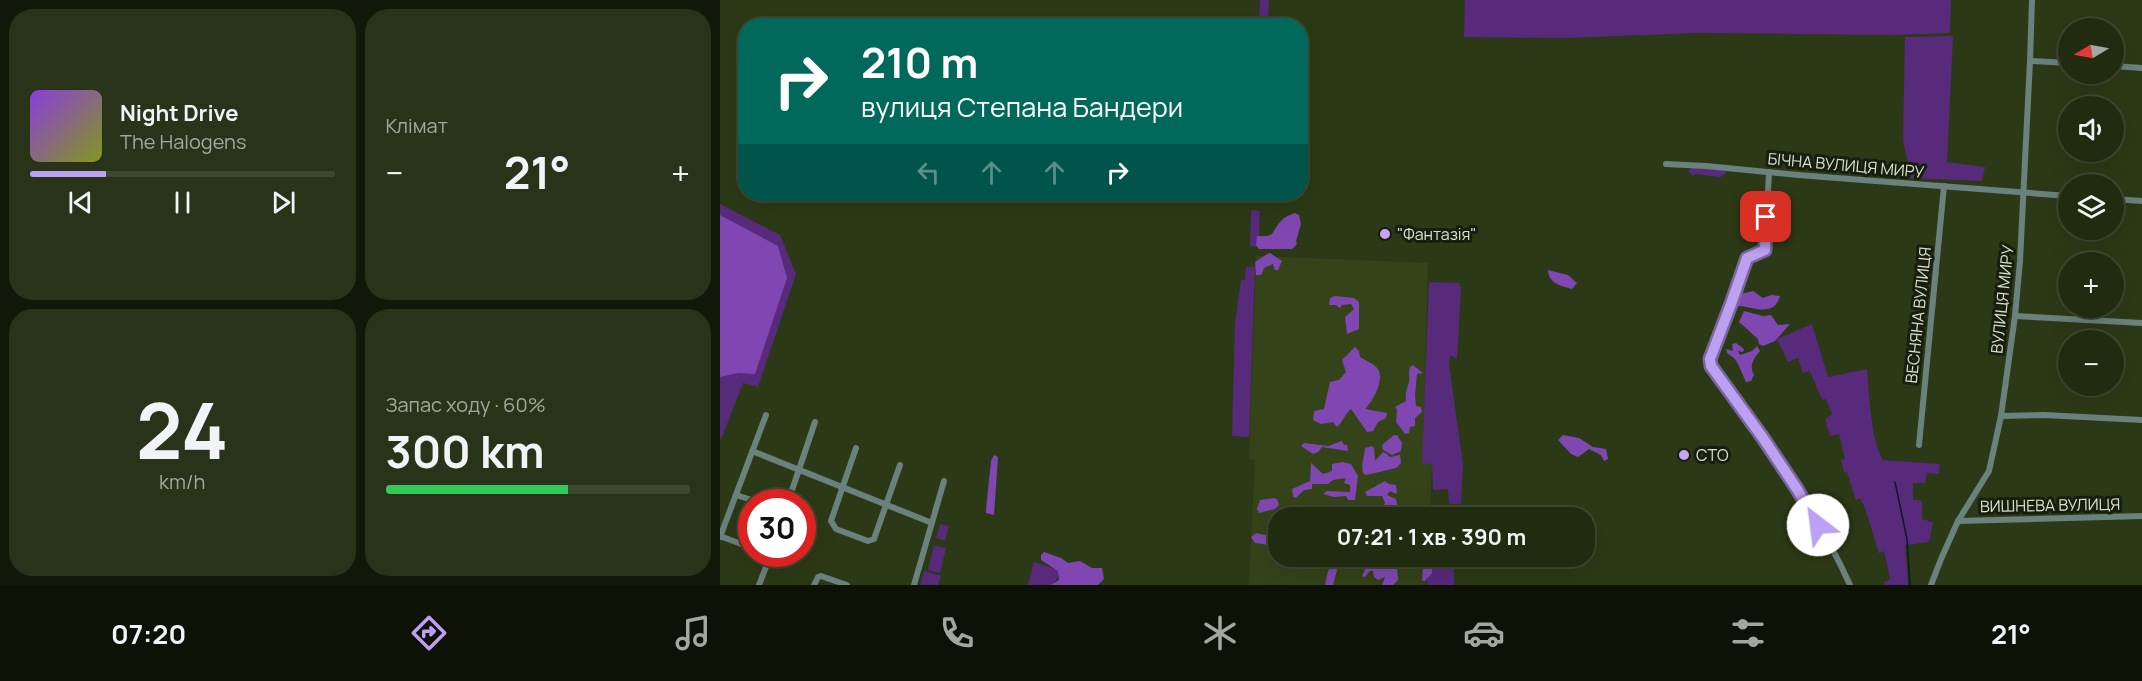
<!DOCTYPE html>
<html lang="uk">
<meta charset="utf-8">
<style>
:root{--surface:#212b10;--page:#293319;--text:#f1f3f6;--muted:#a2a79f;--line:#3e4730;--accent:#bca0f2}
body{margin:0;font-family:Manrope,sans-serif;background:var(--page);color:var(--text);height:100vh;display:flex;flex-direction:column;font-size:22px;white-space:nowrap}
*{box-sizing:border-box;margin:0}
p{font-size:20px;color:var(--muted)}
.icon{flex:none;width:33px;height:33px;fill:none;stroke:currentColor;stroke-width:2;stroke-linecap:round;stroke-linejoin:round}
.map{position:relative;flex:1;overflow:hidden}
.details{display:flex;flex-direction:column;gap:9px;padding:9px;background:#121809;width:720px}
.details>*{flex:none}
.banner{position:absolute;left:18px;top:18px;width:570px;height:183px;border-radius:24px;box-shadow:0 6px 24px #0002,0 0 0 2px var(--line);background:#00695c;color:#fff;overflow:hidden}
.needle{width:39px;rotate:260deg}
.tools{position:absolute;left:1338px;top:18px;display:grid;gap:12px}
.tools a{display:grid;place-items:center;width:66px;height:66px;border-radius:50%;background:var(--surface);box-shadow:0 6px 24px #0002,0 0 0 2px var(--line);font-size:30px}
.speed{position:absolute;left:18px;top:489px;display:flex;gap:12px;font-size:30px;font-weight:700;text-align:center}
.speed>*{display:grid;place-content:center;width:78px;height:78px;border-radius:50%;background:var(--surface);box-shadow:0 6px 24px #0002,0 0 0 2px var(--line);line-height:1}
.speed .limit{border:9px solid #d22;background:#fff;color:#111}
.pin{position:absolute;display:grid;place-items:center;width:51px;height:51px;color:#fff;margin:-26px;border-radius:12px;box-shadow:0 3px 9px #0006}
.me{position:absolute;width:66px;margin:-33px;rotate:330deg;stroke-linejoin:round;filter:drop-shadow(0 0 4px #0008)}
.turn{display:flex;align-items:center;gap:21px;height:126px;padding:0 24px;font-size:27px}
.turn .icon{width:78px;height:78px;stroke-width:2.5}
.turn b{display:block;font-size:42px;line-height:51px}
.lanes{display:flex;align-items:center;height:57px;padding:0 24px;background:#0003;justify-content:center;gap:30px;direction:ltr}
.lanes .off{opacity:.35}
.big{font-size:45px;font-weight:700;line-height:1.1}
.details .widget{flex:1;display:flex;flex-direction:column;justify-content:center;gap:9px;min-width:0;padding:0 21px;border-radius:24px;background:var(--page)}
.details .dial{align-items:center;gap:0}
.dial b{font-size:78px;line-height:1}
.song{display:flex;align-items:center;gap:18px}
.cover{width:72px;height:72px;border-radius:9px;background:linear-gradient(135deg,hsl(270 70% 55%),hsl(70 70% 35%))}
.played{height:6px;border-radius:3px;background:linear-gradient(90deg,var(--accent) 25%,var(--line) 25%)}
.keys{display:flex;justify-content:space-around;direction:ltr}
.heat{display:flex;justify-content:space-between;align-items:center;font-size:33px;direction:ltr}
.charge{height:9px;border-radius:4px;background:linear-gradient(90deg,#34c759 60%,var(--line) 0)}
.details .tiles{flex:1;display:grid;gap:9px;grid-template-columns:repeat(2,1fr)}
.trip{position:absolute;left:548px;top:507px;width:327px;height:60px;border-radius:24px;background:var(--surface);box-shadow:0 6px 24px #0002,0 0 0 2px var(--line);font-weight:700;line-height:60px;text-align:center}
.tab-bar{display:flex;height:96px;justify-content:space-around;align-items:center;background:#0d1106;color:var(--muted)}
.tab-bar .icon{width:42px;height:42px}
.tab-bar .current{color:var(--accent)}
.tab-bar b{font-size:27px;color:var(--text)}
main{display:flex;flex:1;min-height:0}
.map>svg:first-child{display:block}
.built{fill:#344318}
.green{fill:#572a7c}
.forest{fill:#8047b2}
.lines{fill:none;stroke-linecap:round;stroke-linejoin:round}
.stream{stroke:#0a1926;stroke-width:1.5}
.minor{stroke:#6a817d;stroke-width:6}
.route-casing{stroke:#7a689d;stroke-width:15}
.route{stroke:#bca0f2;stroke-width:10}
.poi-dot{fill:#c8a5ee;stroke:#181e0f;stroke-width:2}
.labels{text-anchor:middle;stroke-width:6;stroke-linejoin:round;paint-order:stroke}
.street-label{font-size:16px;fill:#d7e0cb;stroke:#181e0f}
.poi-label{font-size:16px;fill:#d7e0cb;stroke:#181e0f;text-anchor:start}
</style>
<main>
<section class="details">
<div class="tiles">
<div class="widget">
<div class="song"><i class="cover"></i><div><b>Night Drive</b><p>The Halogens</p></div></div>
<div class="played"></div>
<div class="keys"><svg class="icon" aria-label="previous" viewBox="0 0 24 24"><path d="M18 5L8 12l10 7zM5 5v14"/></svg><svg class="icon" aria-label="pause" viewBox="0 0 24 24"><path d="M8 5v14M16 5v14"/></svg><svg class="icon" aria-label="next" viewBox="0 0 24 24"><path d="M6 5l10 7-10 7zM19 5v14"/></svg></div>
</div>
<div class="widget"><p>Клімат</p>
<div class="heat"><a>−</a><b class="big">21°</b><a>+</a></div>
</div>
<div class="widget dial"><b>24</b><p>km/h</p></div>
<div class="widget"><p>Запас ходу · 60%</p><b class="big">300 km</b><div class="charge"></div></div>
</div>
</section>
<div class="map">
<svg width="1422" height="585" viewBox="0 0 1422 585">
<rect width="100%" height="100%" fill="#2c3916"/>
<!-- built -->
<polygon class="built" points="536,256 708,263 703,462 712,463 710,517 558,518 558,556 708,557 706,585 529,585 535,460 529,459"/>
<!-- green -->
<g class="green">
<polygon points="540,0 549,0 548,20 539,20"/>
<polygon points="745,0 1231,0 1230,33 1171,35 977,33 843,38 744,37"/>
<polygon points="1233,36 1227,162 1265,167 1262,181 1191,178 1183,140 1185,37"/>
<polygon points="972,168 1004,170 1007,173 1000,177 975,174 973,176 968,171"/>
<polygon points="0,204 60,235 76,274 38,387 23,383 0,442"/>
<polygon points="531,210 540,211 538,247 530,246"/>
<polygon points="535,266 529,437 512,436 515,323 521,280 525,280 526,267"/>
<polygon points="709,282 739,283 741,288 737,359 730,355 729,364 743,465 741,504 729,504 728,489 713,490 712,464 702,463"/>
<path d="M1092 324 1108 377 1147 369C1149 392 1151 442 1163 460L1220 464 1219 474 1207 473 1205 483H1193V500H1200L1202 502V519L1213 522 1209 542 1185 545 1188 585H1165L1164 582 1170 579 1164 551 1159 553 1145 508 1140 498 1136 500 1127 472H1124L1121 460 1125 459 1119 434 1110 436 1105 419 1112 414 1106 399 1102 400 1090 371 1083 373 1078 358 1068 362 1057 339Z"/>
<polygon points="220,524 229,526 225,541 216,538"/>
<polygon points="214,545 226,548 220,573 208,570"/>
<polygon points="712,557 734,557 734,585 707,585 707,571"/>
<polygon points="314,562 341,571 333,585 308,585"/>
<polygon points="204,571 221,576 218,585 200,585"/>
</g>
<!-- forest -->
<g class="forest">
<path d="M575 213 579 215 581 224 576 241 577 244 572 249H539L536 245 537 236C557 237 550 233 561 221 564 217 570 215 575 213Z"/>
<polygon points="0,215 58,246 67,278 35,374 18,373 0,377"/>
<polygon points="550,253 562,261 558,270 555,270 553,264 544,268 541,275 536,275 535,262 547,254"/>
<path d="M828 270 848 275 857 283 852 289C841 286 828 283 828 270Z"/>
<path d="M1033 291 1043 298 1051 295 1060 296C1053 321 1028 303 1012 306L1007 302 1017 295Z"/>
<polygon points="615,296 634,298 639,302 639,329 627,334 625,317 634,309 631,304 622,305 620,308 616,305 609,305 610,298"/>
<polygon points="1024,311 1043,316 1051,315 1058,325 1070,324 1055,341 1043,346 1039,344 1038,339 1019,322"/>
<path d="M1016 343 1024 349 1023 352 1018 351 1020 355 1032 351 1037 346 1040 351C1033 359 1029 366 1034 375L1031 381 1026 382 1018 364 1014 358 1007 353 1006 349 1013 351 1012 344Z"/>
<path d="M635 347 639 351 640 357C645 360 654 364 657 368 666 378 653 401 645 409L667 413 666 418 658 422 653 431 647 432 631 409C626 412 623 422 617 427L613 422 601 424 593 420 594 411 604 409 610 382 619 380 626 372 622 360Z"/>
<path d="M693 365 703 373 697 374 695 395 696 406 701 407 702 412 695 418V426L690 427 689 433 685 434 676 422 677 410 675 407 686 401C685 392 687 389 689 382 690 376 688 373 690 367Z"/>
<polygon points="674,435 677,435 682,443 681,451 672,455 663,450 662,445"/>
<polygon points="843,435 859,438 873,447 886,449 888,459 884,461 881,455 869,449 858,457 851,454 838,440"/>
<polygon points="622,441 624,445 627,445 628,451 602,447 598,452 593,454 581,446 584,443 608,446"/>
<path d="M652 446 654 448 655 461 663 452 667 454 670 457 680 455 681 463 676 468 646 475 643 473C641 464 644 457 645 448Z"/>
<polygon points="274,455 278,457 274,515 266,513 266,509 271,461"/>
<polygon points="623,462 631,464 638,476 635,500 628,500 626,496 614,497 603,494 607,491 630,492 630,485 624,483 626,478 613,480 608,484 592,484 592,489 584,490 576,498 573,497 572,489 590,481 591,463 603,474 612,471 612,464"/>
<polygon points="665,481 669,484 676,485 677,492 676,494 670,491 667,495 676,499 678,508 670,515 666,516 662,510 665,503 662,496 647,496 645,492"/>
<polygon points="554,498 557,499 559,505 555,509 539,513 537,509 540,500"/>
<polygon points="710,505 711,516 701,513 684,515 685,510"/>
<path d="M558 532V556L577 557 579 562C559 565 553 567 549 545L535 543 531 537 536 533 545 535Z"/>
<polygon points="324,552 341,558 348,563 360,561 372,568 382,568 384,579 378,585 331,585 339,580 338,571 321,560 321,555"/>
<polygon points="647,557 654,557 657,561 663,562 671,568 677,567 678,580 673,585 662,585 665,577 658,580 654,577 653,571 650,571 645,577 642,576 646,567 645,560"/>
<path d="M665 557H700L702 559 699 567 694 561C682 562 672 568 665 557Z"/>
<polygon points="704,557 712,557 712,573 705,581 702,581"/>
<polygon points="614,564 617,570 613,585 605,585 608,571"/>
</g>
<g class="lines">
<!-- stream -->
<polyline class="stream" points="1175,482 1187,539 1190,585"/>
<!-- minor -->
<g class="minor">
<polyline points="1310,61 1348,63"/>
<polyline points="1394,66 1422,68"/>
<polyline points="946,164 986,166 1078,175 1348,196"/>
<path d="M1049 172 1045 250 1027 258 1011 304 990 359C992 373 1002 383 1012 393 1055 454 1099 516 1130 585"/>
<polyline points="1394,199 1422,201"/>
<polyline points="1295,316 1422,323"/>
<polyline points="1281,416 1324,415 1422,420"/>
<polyline points="1199,445 1224,186"/>
<polyline points="136,448 111,521 116,529 148,541 154,539 180,465"/>
<polyline points="32,451 212,523"/>
<polyline points="16,495 38,502"/>
<polyline points="68,502 95,422"/>
<polyline points="1238,521 1422,516"/>
<polyline points="0,536 32,548"/>
<polyline points="0,537 46,415"/>
<polyline points="39,585 49,559 46,554"/>
<polyline points="94,585 98,577 101,576 127,585"/>
<polyline points="194,585 224,481"/>
<polyline points="1211,585 1221,559 1238,521 1269,471 1281,416 1295,316 1300,261 1310,61 1312,0"/>
</g>
</g>
<g class="lines">
<defs>
<polyline id="route" points="1046,217 1045,250 1027,258 1011,304 990,359 991,366 1043,438 1077,489 1098,525"/>
</defs>
<!-- route casing -->
<use href="#route" class="route-casing"/>
<!-- route -->
<use href="#route" class="route"/>
</g>
<!-- markers -->
<g class="poi-dot">
<circle cx="665" cy="234" r="6"/>
<circle cx="964" cy="455" r="6"/>
</g>
<g class="labels">
<!-- street labels -->
<g class="street-label">
<text transform="translate(1126 165) rotate(5)" y="6">БІЧНА ВУЛИЦЯ МИРУ</text>
<text transform="translate(1282 299) rotate(-84)" y="6">ВУЛИЦЯ МИРУ</text>
<text transform="translate(1198 315) rotate(-84)" y="6">ВЕСНЯНА ВУЛИЦЯ</text>
<text transform="translate(1330 505) rotate(-1)" y="6">ВИШНЕВА ВУЛИЦЯ</text>
</g>
<!-- poi labels -->
<g class="poi-label">
<text x="677" y="240">"Фантазія"</text>
<text x="976" y="461">СТО</text>
</g>
</g>
</svg>
<div class="tools">
<a><svg class="needle" viewBox="-14 -14 28 28"><path d="M0-13l5 13h-10z" fill="#e53935"/><path d="M0 13l5-13h-10z" fill="#a2a79f"/></svg></a>
<a><svg class="icon" aria-label="sound" viewBox="0 0 24 24"><path d="M4 9h4l5-4v14l-5-4H4zM17 9q2 3 0 6"/></svg></a>
<a><svg class="icon" aria-label="layers" viewBox="0 0 24 24"><path d="M12 4l9 5-9 5-9-5zM3 14l9 5 9-5"/></svg></a>
<a>+</a>
<a>−</a>
</div>
<div class="speed"><div class="limit">30</div></div>
<div class="pin" style="left:1046px;top:217px;background:#d93025"><svg class="icon" aria-label="arrive" viewBox="0 0 24 24"><path d="M6 21V4h12l-3 4 3 4H6"/></svg></div>
<svg class="me" style="left:1098px;top:525px" viewBox="-20 -20 40 40"><circle r="19" fill="#fff"/><path d="M0-13L10 11 0 6-10 11z" fill="#bca0f2"/></svg>
<div class="trip">07:21 · 1 хв · 390 m</div>
<div class="banner">
<div class="turn"><svg class="icon" aria-label="right" viewBox="0 0 24 24"><path d="M7 20v-9h11M14 6l5 5-5 5"/></svg><div><b>210 m</b>вулиця Степана Бандери</div></div>
<div class="lanes"><svg class="icon off" aria-label="left" viewBox="0 0 24 24"><path d="M17 20v-9H6M10 6l-5 5 5 5"/></svg><svg class="icon off" aria-label="ahead" viewBox="0 0 24 24"><path d="M12 20V5M6 11l6-6 6 6"/></svg><svg class="icon off" aria-label="ahead" viewBox="0 0 24 24"><path d="M12 20V5M6 11l6-6 6 6"/></svg><svg class="icon" aria-label="right" viewBox="0 0 24 24"><path d="M7 20v-9h11M14 6l5 5-5 5"/></svg></div>
</div>
</div>
</main>
<nav class="tab-bar">
<b>07:20</b>
<svg class="icon current" aria-label="directions" viewBox="0 0 24 24"><path d="M12 3l9 9-9 9-9-9zM9 14v-3h6M13 9l2 2-2 2"/></svg>
<svg class="icon" aria-label="music" viewBox="0 0 24 24"><path d="M9 18V5l10-2v13"/><circle cx="6" cy="18" r="3"/><circle cx="16" cy="16" r="3"/></svg>
<svg class="icon" aria-label="phone" viewBox="0 0 24 24"><path d="M5 4h4l2 5-3 2q2 4 5 5l2-3 5 2v4C11 20 4 13 5 4z"/></svg>
<svg class="icon" aria-label="climate" viewBox="0 0 24 24"><path d="M12 3v18M4 7l16 10M4 17L20 7"/></svg>
<svg class="icon" aria-label="car" viewBox="0 0 24 24"><path d="M5 17H2v-5l4-1 3-4h7l3 4 3 1v5h-3M9 17h6M6 11h13"/><circle cx="7" cy="17" r="2"/><circle cx="17" cy="17" r="2"/></svg>
<svg class="icon" aria-label="filters" viewBox="0 0 24 24"><path d="M4 7h16M4 17h16"/><circle cx="9" cy="7" r="2"/><circle cx="15" cy="17" r="2"/></svg>
<b>21°</b>
</nav>
